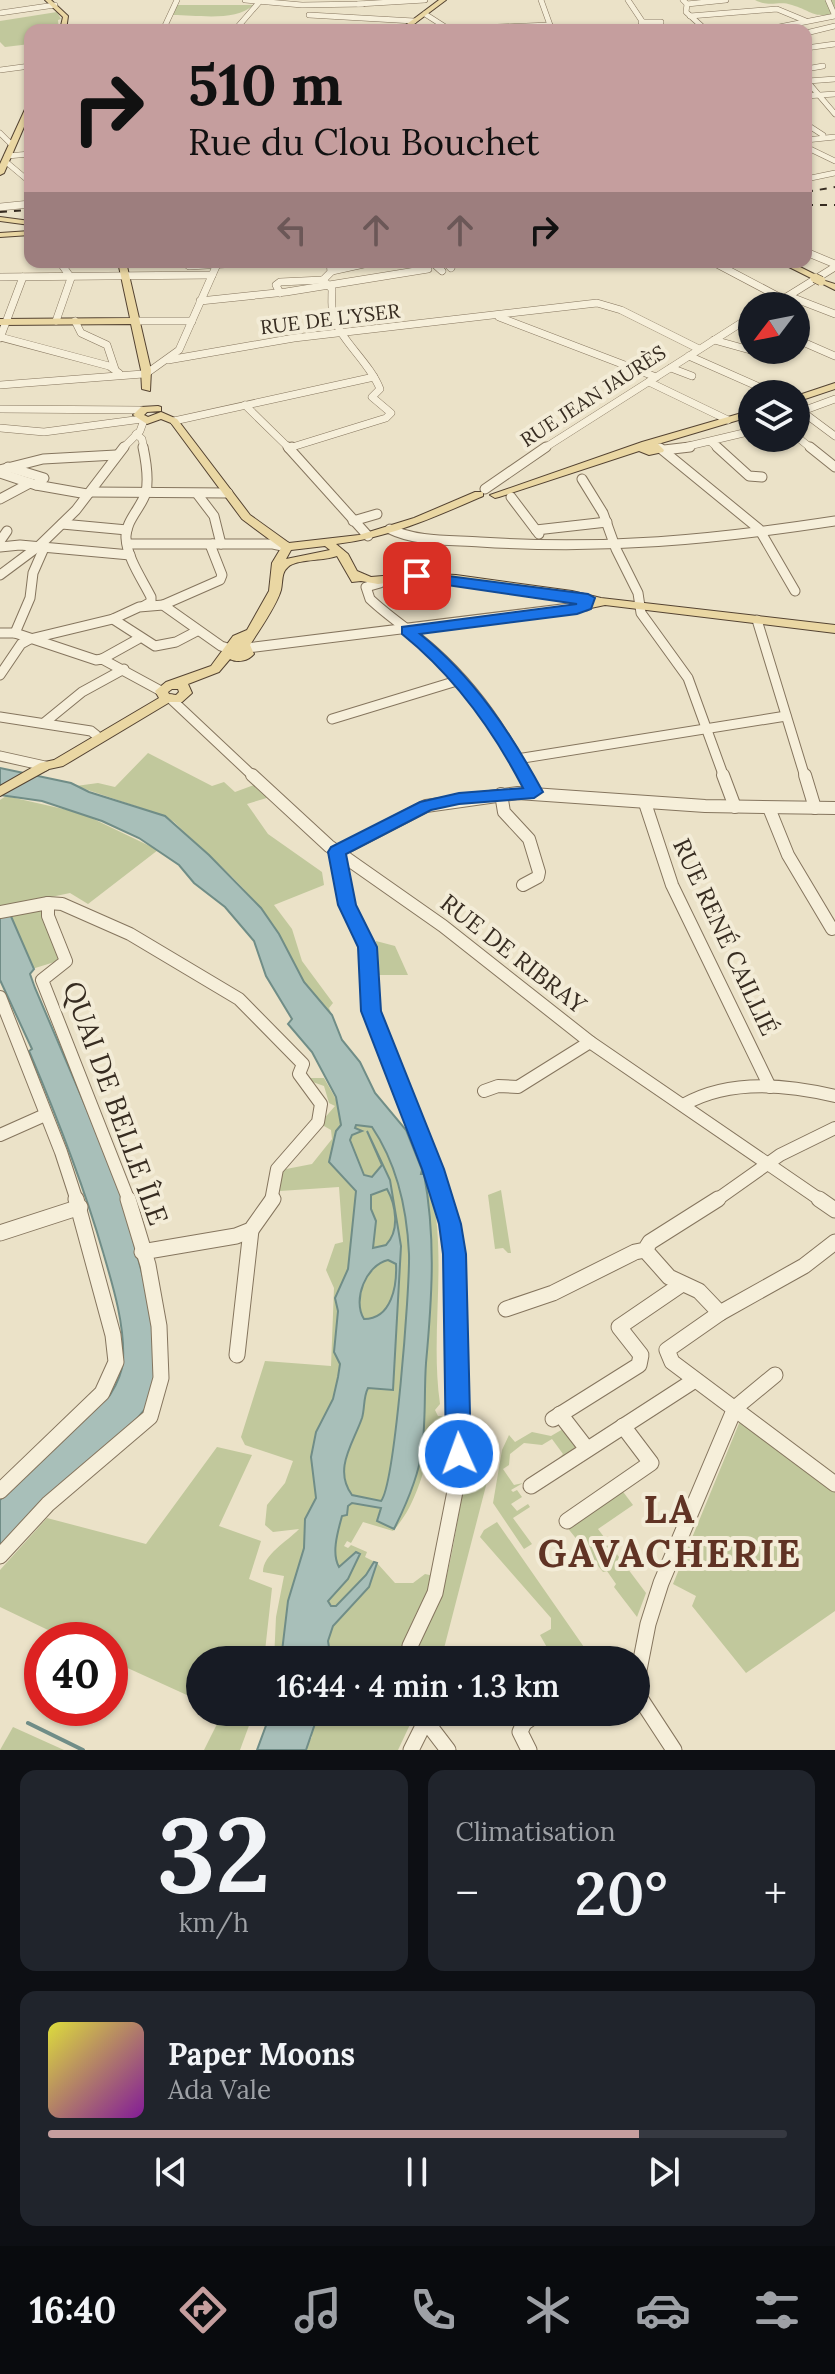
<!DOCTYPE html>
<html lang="fr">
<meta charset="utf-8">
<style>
:root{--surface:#171b24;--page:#20242c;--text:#f1f3f6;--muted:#9ea1a6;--line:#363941;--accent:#c59e9e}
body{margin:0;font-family:Lora,serif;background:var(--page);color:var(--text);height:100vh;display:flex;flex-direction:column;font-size:30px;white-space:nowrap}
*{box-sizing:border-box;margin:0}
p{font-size:26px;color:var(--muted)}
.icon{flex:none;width:44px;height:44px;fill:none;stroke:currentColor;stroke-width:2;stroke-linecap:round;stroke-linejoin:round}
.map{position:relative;height:1750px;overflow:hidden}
.drawer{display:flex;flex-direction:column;gap:20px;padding:20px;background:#0d0f14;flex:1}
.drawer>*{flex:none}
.guide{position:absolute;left:24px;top:24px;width:788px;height:244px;border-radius:16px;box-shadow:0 2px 6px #0004;background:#c59e9e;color:#111;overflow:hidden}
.needle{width:52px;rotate:238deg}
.tools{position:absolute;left:738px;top:292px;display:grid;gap:16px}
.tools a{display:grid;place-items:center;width:72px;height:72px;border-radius:50%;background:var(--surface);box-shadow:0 2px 6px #0004;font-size:40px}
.speed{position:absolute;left:24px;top:1622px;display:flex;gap:16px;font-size:40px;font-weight:700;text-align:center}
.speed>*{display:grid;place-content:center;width:104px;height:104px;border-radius:50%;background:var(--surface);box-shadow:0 2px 6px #0004;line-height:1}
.speed .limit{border:12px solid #d22;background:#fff;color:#111}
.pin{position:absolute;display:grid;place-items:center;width:68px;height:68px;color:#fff;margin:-34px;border-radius:16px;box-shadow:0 4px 12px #0006}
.me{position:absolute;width:88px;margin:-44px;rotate:358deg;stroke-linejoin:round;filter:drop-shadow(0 0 6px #0008)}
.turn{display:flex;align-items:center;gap:28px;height:168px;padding:0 32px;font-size:36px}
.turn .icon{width:104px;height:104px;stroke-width:2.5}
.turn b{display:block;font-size:56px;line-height:68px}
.lanes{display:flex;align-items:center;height:76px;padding:0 32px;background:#0003;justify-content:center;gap:40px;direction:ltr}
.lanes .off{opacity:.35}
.big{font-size:60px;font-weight:600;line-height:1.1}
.drawer .card{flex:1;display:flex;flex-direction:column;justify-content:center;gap:12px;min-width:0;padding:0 28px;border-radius:16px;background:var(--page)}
.drawer .dial{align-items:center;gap:0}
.dial b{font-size:104px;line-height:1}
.song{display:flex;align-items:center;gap:24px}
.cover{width:96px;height:96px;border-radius:12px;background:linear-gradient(135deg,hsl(60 70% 55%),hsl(290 70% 35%))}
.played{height:8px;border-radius:4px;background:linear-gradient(90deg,var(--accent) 80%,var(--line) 80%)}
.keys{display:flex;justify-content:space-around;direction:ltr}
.heat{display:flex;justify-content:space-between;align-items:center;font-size:44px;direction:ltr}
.drawer .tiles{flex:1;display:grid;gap:20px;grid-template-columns:1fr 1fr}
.card:last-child{grid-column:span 2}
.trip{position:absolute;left:186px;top:1646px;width:464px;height:80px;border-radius:40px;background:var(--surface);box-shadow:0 2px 6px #0004;font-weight:600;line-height:80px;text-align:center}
.tabs{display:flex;height:128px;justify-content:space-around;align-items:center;background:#090b0e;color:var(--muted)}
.tabs .icon{width:56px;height:56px}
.tabs .on{color:var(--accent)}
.tabs b{font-size:36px;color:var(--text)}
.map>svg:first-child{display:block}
.green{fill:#c1c89c}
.water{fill:#a8bfb9;stroke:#708d87;stroke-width:2;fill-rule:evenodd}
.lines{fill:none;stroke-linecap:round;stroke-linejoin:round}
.stream{stroke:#708d87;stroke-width:4}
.minor-far4-casing{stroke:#85755e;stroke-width:6}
.minor-far3-casing{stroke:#85755e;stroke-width:8}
.minor-far2-casing{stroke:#85755e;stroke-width:11}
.minor-far1-casing{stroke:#85755e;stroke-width:14}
.minor-casing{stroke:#85755e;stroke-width:17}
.major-casing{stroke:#544332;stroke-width:2}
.minor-far4{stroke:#f6efda;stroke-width:5}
.minor-far3{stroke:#f6efda;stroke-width:7}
.minor-far2{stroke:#f6efda;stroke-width:9}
.minor-far1{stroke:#f6efda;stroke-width:12}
.minor{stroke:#f6efda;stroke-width:15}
.major{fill:#ead7a3;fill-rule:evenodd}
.rail{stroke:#372c21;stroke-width:2;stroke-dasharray:7 7;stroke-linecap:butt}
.major-bridge-casing{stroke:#544332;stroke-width:10;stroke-linecap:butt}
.major-bridge{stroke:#ead7a3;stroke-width:9}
.route{fill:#1a73e8;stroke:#114b97;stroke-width:2}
.labels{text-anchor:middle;stroke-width:8;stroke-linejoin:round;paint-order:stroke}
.far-street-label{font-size:20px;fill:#372c21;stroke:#f3ecd7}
.street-label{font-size:24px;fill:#372c21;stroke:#f3ecd7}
.near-street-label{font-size:28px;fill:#372c21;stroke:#f3ecd7}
.near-district-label{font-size:38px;font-weight:bold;letter-spacing:2px;fill:#603324;stroke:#f3ecd7}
</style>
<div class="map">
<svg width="835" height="1750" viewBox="0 0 835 1750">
<rect width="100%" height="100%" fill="#ebe2c8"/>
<!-- green -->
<g class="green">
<path d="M755 0H835V14C812 18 812 11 792 5 778 0 771 8 755 0Z"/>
<path d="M177 5H253C236 22 197 15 173 15Z"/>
<polygon points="57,12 61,19 58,20 59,30 30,30 30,44 5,47 0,42 0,21"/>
<path d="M148 753 212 786 224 782 235 792 257 784 270 797 247 804 268 834 322 872 324 885 274 905 292 929 302 961 333 1003 329 1008 332 1015C299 990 287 941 261 909 236 877 203 850 174 822L165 816 76 786 98 783 115 787Z"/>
<polygon points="6,796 81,813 158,850 88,904 70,893 37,900 61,960 32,969 0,916 0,800"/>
<polygon points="376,941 395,946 408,975 374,975 375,970 378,969"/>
<path d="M311 1078H324L338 1103 356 1125 406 1130C417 1150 426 1171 432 1193 447 1262 430 1334 440 1404L435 1410 438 1416H445L451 1421 453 1468 435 1465 438 1446H431C422 1476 415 1507 393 1531L363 1522 351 1543 347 1541 344 1546 348 1548 351 1545 367 1552 365 1557 377 1563 395 1583H413L425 1574 434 1576C424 1604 402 1631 402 1660H274L276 1617 284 1576 263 1572C263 1554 287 1542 299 1529L273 1532 265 1525 267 1505 285 1483 293 1461 245 1445 241 1437 265 1361 331 1366 334 1288 326 1270 335 1244 343 1242 339 1187 280 1191 281 1170 312 1164 332 1139 331 1130 324 1126 322 1121 335 1106 329 1103 324 1086 307 1080Z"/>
<polygon points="501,1190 511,1253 508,1253 503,1248 495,1249 488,1195"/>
<polygon points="740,1421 835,1491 835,1611 746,1673 692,1606 696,1596 673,1584"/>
<polygon points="563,1429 578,1447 556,1461 563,1454 552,1439 542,1445 524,1443 510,1454 509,1465 503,1469 514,1485 523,1483 511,1490 513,1492 517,1490 522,1497 511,1504 517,1511 528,1504 530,1507 513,1518 532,1544 524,1549 493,1503 502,1450 509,1435 515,1442 532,1432 551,1436"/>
<path d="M478 1438 497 1443 441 1660H415C421 1635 435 1614 443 1590 454 1552 458 1511 467 1472H476Z"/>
<polygon points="217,1447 252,1455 219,1526 261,1541 249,1579 272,1588 264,1660 200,1660 200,1701 110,1660 110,1640 69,1640 0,1607 0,1570 47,1518 146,1544"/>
<polygon points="621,1489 633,1505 598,1529 646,1593 637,1617 614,1587 616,1584 607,1571 603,1572 566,1526"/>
<polygon points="497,1522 593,1660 554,1660 540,1635 551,1629 551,1618 480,1537 484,1530"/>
<polygon points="223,1712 254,1712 240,1750 204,1750"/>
<polygon points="295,1712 412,1712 414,1716 398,1750 304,1750 312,1737"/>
<polygon points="13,1727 64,1750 0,1750"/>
</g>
<!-- water -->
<g class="water">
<path d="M0 768 71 783 89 792 165 816 209 855 261 908 279 934 304 982 332 1015 342 1040 360 1062 375 1093 406 1130 422 1170 421 1174H424C436 1238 432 1298 426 1363 424 1391 426 1421 422 1449 419 1476 406 1505 394 1529L377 1521 381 1508 352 1503 348 1506 347 1515 342 1516C338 1531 331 1553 339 1567L356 1552 360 1554 348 1579 328 1601 331 1606H336L366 1575 374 1562 377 1563 369 1587 333 1626 328 1641 331 1660H281L288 1601 304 1548 305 1519 316 1498 311 1457 316 1432 333 1399 338 1377 340 1364 334 1352 338 1311 335 1298 348 1269 356 1191 329 1162 336 1131 341 1125 336 1097 312 1052 288 1024 292 1019 266 976 254 941 225 907 194 883 179 865 139 838 102 821 42 801 0 795ZM356 1125 372 1127C397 1164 407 1210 409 1254 410 1287 395 1484 381 1501L352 1495C333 1469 353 1444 362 1418 365 1408 363 1398 368 1388L393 1390 401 1246 390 1180 367 1131 382 1165 372 1177 364 1175 350 1140 352 1135 362 1131 355 1128ZM387 1189C396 1205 400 1231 386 1245L373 1248 376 1221 371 1209V1195ZM388 1260 396 1264C397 1285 392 1319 364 1319 352 1300 366 1265 388 1260Z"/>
<path d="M10 914 34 969 30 974 35 988 117 1180 150 1303 159 1355 151 1402 136 1420 0 1549V1500L32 1466 110 1395C117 1384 122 1374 123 1361 125 1325 113 1286 103 1252 82 1180 57 1117 29 1051L32 1049 0 980V916Z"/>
<polygon points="271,1712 319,1712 306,1750 257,1750"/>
</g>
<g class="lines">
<!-- stream -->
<polyline class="stream" points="28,1723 83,1750"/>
<defs>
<g id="minor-far4">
<polyline points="245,0 302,5 363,4"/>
<polyline points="541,0 550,25"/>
<polyline points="628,0 648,30"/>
<polyline points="683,0 687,4 686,12 706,30"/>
<polyline points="358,4 425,0"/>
<polyline points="687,4 726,0"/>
<polyline points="0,13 55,5"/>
<polyline points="425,14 450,30"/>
<polyline points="309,15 414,21"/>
<polyline points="690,16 777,9 806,21"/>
<polyline points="641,22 661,22"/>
<polyline points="447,29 550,25 554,30"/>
<polyline points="163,30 177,0"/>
<polyline points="235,30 261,0"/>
<polyline points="764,30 835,16 828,0"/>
<polyline points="806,33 835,26"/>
<polyline points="806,48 835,44"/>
<polyline points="806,69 823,66"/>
<polyline points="0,70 30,66"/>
<polyline points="806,80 835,114"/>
<polyline points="808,81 835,79"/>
<polyline points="806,96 835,94"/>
<polyline points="806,124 823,135"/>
<polyline points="0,133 12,145"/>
<polyline points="806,140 835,137"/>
<polyline points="806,147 835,161"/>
<polyline points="7,156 30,154"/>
<polyline points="5,161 30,182"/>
<polyline points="806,179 835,173"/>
</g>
<g id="minor-far3">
<polyline points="0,207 30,204"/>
<polyline points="806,252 835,264"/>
<polyline points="184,262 189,266 259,262"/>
<polyline points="432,262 442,271"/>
<polyline points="446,262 451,268"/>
<polyline points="713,262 785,300"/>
<polyline points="332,271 373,262"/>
<polyline points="0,277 212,275"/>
<polyline points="280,293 276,285 280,282 323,280"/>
<polyline points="791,297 835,314"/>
<polyline points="200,301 286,292 428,269"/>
<polyline points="772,306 835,267"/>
<polyline points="499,317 656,377"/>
<polyline points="56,321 71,278 60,262"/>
<polyline points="75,321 81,333 107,345 115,369"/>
<polyline points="134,321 192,321"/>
<polyline points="0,337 109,366 119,373"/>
<polyline points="0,338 23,277"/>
<polyline points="796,339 835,356"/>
<polyline points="714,340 750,350"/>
<polyline points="689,356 775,394"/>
<polyline points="168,360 294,338 597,303 621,310 699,349"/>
<polyline points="671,368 692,376"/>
<polyline points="147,373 179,350 218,262"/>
<polyline points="649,382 728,420"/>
<polyline points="0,385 143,374"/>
<polyline points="245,405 290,449"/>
<polyline points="796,407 835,436"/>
<polyline points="0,409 141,410"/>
<polyline points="797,413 835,399"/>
<polyline points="174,421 374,377"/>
<polyline points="0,428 44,432 142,419"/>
<polyline points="136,434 142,439 144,449"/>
<polyline points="796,436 812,449"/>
<polyline points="711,442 719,449"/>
<path d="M289 448 386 418 391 413 372 397 380 389C369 361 339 340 333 314 331 307 332 297 332 289L323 280 331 272 330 262"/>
<polyline points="122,449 140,431 144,420"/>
<polyline points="543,449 752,316"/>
<polyline points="676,449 752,431"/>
</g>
<g id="minor-far2">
<path d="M143 447C146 461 149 477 146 492 142 507 125 521 126 538 127 558 142 579 151 597V602L144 606"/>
<polyline points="288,447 368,536"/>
<polyline points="717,447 749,476 762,477"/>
<polyline points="810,447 835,467"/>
<polyline points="289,448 292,447"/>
<polyline points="660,448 759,529 795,591"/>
<polyline points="664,450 690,447"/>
<polyline points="8,467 44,478 36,485"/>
<polyline points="0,470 43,459 116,455"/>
<polyline points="0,473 36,485 87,494"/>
<polyline points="582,479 603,513 616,549 638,593 641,613 688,678 724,777"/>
<polyline points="485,489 546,447"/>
<polyline points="91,492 228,493"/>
<polyline points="198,495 214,516 221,544"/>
<polyline points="511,497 539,534"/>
<polyline points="0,499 30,483"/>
<polyline points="353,521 377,514"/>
<polyline points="62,524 127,530"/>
<path d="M390 529C416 542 451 540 480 542 606 550 711 540 835 521"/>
<polyline points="536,530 607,522"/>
<polyline points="0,541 7,531"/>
<polyline points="129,544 273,544 287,547"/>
<polyline points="0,547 20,545 130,555"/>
<polyline points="0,575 39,546 76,510 124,447"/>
<path d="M380 583 366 587 370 599C390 618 413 632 434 651 472 685 504 730 527 777"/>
<polyline points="163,605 220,580 222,575 211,547 213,544"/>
<polyline points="113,619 155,646 176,642 197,631"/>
<polyline points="757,620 805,777"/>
<polyline points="0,633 15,633 96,660 102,659 161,691"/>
<polyline points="15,633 30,598 33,573 44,548"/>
<polyline points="247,648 586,606"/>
<polyline points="102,659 138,639"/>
<polyline points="0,675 21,644 30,639 113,619 139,607 163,605 221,646 230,649"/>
<polyline points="171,699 254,777"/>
<polyline points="0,717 91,731 96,735"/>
<polyline points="332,719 460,680"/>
<polyline points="44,723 82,692 124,669"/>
<polyline points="0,756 45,766"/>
<polyline points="517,759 786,716"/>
</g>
<g id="minor-far1">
<polyline points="252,775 329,846 443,926 590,1042 822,1201"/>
<polyline points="526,775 534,792"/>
<polyline points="723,775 735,807"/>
<polyline points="805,775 815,808"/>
<polyline points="501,794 504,812 529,839 539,872 538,877 523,885"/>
<polyline points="645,803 672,885 770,1087"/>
<polyline points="769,808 788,855 832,929"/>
<polyline points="337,852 347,905 368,947 371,1011 443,1201"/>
<polyline points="337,852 426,806 518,793 705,806 835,808"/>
<polyline points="48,903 48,916 66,961 42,980 129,1201"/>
<polyline points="0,912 48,903 62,904 130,934 239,999 303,1064 299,1074 321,1104 318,1122 277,1169 271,1201"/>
<polyline points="0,997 61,1152 77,1201"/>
<polyline points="484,1091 498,1086 518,1087 590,1042"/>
<path d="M683 1105C728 1079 786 1084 835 1096"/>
<polyline points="0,1135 45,1115"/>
<polyline points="715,1201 780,1155 835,1128"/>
</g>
<g id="minor">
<polyline points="819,1199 835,1210"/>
<polyline points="0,1233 80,1207"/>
<polyline points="835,1242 804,1266 720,1313 667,1350 672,1362 835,1484"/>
<polyline points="645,1250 669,1277 699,1291 720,1313"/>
<polyline points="142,1252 236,1236 251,1230 273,1199"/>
<polyline points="506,1309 553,1293 635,1252 645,1250 650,1242 718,1199"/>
<polyline points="237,1355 251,1230"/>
<polyline points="560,1414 587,1449"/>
<polyline points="553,1419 639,1365 641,1355 619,1327 682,1284"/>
<polyline points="531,1486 695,1380"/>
<polyline points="0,1491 102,1393 116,1362 113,1335 76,1199"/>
<polyline points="567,1521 651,1463 623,1426"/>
<polyline points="0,1556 48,1504 150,1417 161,1378 159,1326 148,1265 128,1199"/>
<polyline points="408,1660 410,1646 435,1593 459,1471 454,1254 443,1199"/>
<polyline points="419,1712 448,1750"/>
<polyline points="411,1750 425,1722"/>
<polyline points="529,1750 520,1732 524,1723 540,1712"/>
<polyline points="674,1750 638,1695 639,1670 648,1624 661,1583 735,1408 775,1375"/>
</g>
<g id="major">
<polygon points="45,0 51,0 68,16 66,30 60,30 63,17"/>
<polygon points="439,0 446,0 406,30 399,30"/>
<polygon points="30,103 30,113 4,173 0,175 0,164 27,105"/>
<polygon points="0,217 30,221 30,225 0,221"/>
<polygon points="30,231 30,235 0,237 0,233"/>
<polygon points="118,262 126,262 151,370 150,391 142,389 141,370 131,324 0,325 0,319 130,318"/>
<polygon points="779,262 790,262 818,276 819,279 835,284 835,290"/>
<polygon points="835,383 835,389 796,402 796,396"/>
<path d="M158 406 161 407V411L147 412 144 415 148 417 161 412 177 419 250 515 289 543 359 535 414 518 475 492H483V496C435 517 388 538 336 544L348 554 357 571 371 577 418 573 456 575 572 591 601 598 835 625V633L605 605 586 609 582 608 577 601 579 599 437 580H409L378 584 361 581 352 582 337 556C324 561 296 559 288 567 281 573 283 581 281 590 276 607 259 630 250 645L254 654C248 661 238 663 230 659L219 672 188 684 192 693 182 702H170L63 766 49 769 0 796V786L40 763 54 760 159 698 155 691 166 682 211 666 233 636 247 630 269 591 272 563 281 548 242 519 171 423 161 419 147 424 133 415 141 407ZM325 546 330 550 286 559 291 550ZM172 689H178L179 692 176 695 169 694 168 692Z"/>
<polygon points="752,410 752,416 658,444 664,450 663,452 649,455 639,451 499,497 495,498 490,495 642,442"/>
</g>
</defs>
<!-- minor-far4 casing -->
<use href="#minor-far4" class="minor-far4-casing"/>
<!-- minor-far3 casing -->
<use href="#minor-far3" class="minor-far3-casing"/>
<!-- minor-far2 casing -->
<use href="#minor-far2" class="minor-far2-casing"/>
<!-- minor-far1 casing -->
<use href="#minor-far1" class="minor-far1-casing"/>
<!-- minor casing -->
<use href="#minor" class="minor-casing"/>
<!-- major casing -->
<use href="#major" class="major-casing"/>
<!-- minor-far4 -->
<use href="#minor-far4" class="minor-far4"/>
<!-- minor-far3 -->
<use href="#minor-far3" class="minor-far3"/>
<!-- minor-far2 -->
<use href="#minor-far2" class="minor-far2"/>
<!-- minor-far1 -->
<use href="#minor-far1" class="minor-far1"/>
<!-- minor -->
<use href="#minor" class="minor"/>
<!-- major -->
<use href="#major" class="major"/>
<!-- rail -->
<g class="rail">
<polyline points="806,192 835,187"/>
<polyline points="806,205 835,205"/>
<polyline points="0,212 30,210"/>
</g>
<defs>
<polyline id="major-bridge" points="815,278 821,281"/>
</defs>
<!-- major-bridge casing -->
<use href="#major-bridge" class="major-bridge-casing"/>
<!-- major-bridge -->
<use href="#major-bridge" class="major-bridge"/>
</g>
<!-- route -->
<path class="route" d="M417 572 588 594 595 598 591 609 577 614 420 634C473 676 511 733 543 792L534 798 459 804 431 810 346 854 356 905 377 947 381 1011 444 1169 461 1224 466 1254 471 1454 468 1462 459 1466 450 1462 446 1454 443 1254 439 1224 422 1169 361 1011 358 947 338 905 328 852 331 847 420 802 459 793 523 788C492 728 454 676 402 634V627L577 604 412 580V573Z"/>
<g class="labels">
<!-- far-street labels -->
<g class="far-street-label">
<text transform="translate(330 319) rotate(-7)" y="7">RUE DE L'YSER</text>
<text transform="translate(593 396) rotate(-33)" y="7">RUE JEAN JAURÈS</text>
</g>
<!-- street labels -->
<g class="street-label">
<text transform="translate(725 937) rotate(65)" y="8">RUE RENÉ CAILLIÉ</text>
<text transform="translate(513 954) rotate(38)" y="8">RUE DE RIBRAY</text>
</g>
<!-- near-street labels -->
<g class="near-street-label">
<text transform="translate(116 1103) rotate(70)" y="10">QUAI DE BELLE ÎLE</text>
</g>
<!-- near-district labels -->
<g class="near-district-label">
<text x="670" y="1523">LA<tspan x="670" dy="44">GAVACHERIE</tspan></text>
</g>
</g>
</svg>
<div class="tools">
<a><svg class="needle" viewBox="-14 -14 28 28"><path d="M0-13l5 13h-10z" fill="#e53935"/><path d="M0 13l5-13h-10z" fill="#9ea1a6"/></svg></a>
<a><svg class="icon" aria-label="layers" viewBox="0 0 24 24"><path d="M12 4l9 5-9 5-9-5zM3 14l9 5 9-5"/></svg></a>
</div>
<div class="speed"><div class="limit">40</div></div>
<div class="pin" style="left:417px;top:576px;background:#d93025"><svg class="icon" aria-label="arrive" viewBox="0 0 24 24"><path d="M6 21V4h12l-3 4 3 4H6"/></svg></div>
<svg class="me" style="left:459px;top:1454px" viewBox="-20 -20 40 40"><circle r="17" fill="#1a73e8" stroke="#fff" stroke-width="3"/><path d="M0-11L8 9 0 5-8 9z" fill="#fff"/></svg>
<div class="trip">16:44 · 4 min · 1.3 km</div>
<div class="guide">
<div class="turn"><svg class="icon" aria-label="right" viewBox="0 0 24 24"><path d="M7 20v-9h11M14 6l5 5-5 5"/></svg><div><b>510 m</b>Rue du Clou Bouchet</div></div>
<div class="lanes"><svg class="icon off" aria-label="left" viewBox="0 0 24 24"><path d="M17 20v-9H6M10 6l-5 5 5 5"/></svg><svg class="icon off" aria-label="ahead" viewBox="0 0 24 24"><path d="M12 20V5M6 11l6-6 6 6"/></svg><svg class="icon off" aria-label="ahead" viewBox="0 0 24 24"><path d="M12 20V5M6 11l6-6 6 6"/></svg><svg class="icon" aria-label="right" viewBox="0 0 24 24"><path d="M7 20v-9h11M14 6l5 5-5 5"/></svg></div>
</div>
</div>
<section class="drawer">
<div class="tiles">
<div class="card dial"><b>32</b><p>km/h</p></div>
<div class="card"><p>Climatisation</p>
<div class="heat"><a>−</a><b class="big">20°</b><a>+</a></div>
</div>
<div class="card">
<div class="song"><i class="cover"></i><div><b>Paper Moons</b><p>Ada Vale</p></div></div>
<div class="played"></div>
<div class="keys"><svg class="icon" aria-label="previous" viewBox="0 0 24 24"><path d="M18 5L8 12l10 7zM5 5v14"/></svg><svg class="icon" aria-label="pause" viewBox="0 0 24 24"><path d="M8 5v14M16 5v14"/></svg><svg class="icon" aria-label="next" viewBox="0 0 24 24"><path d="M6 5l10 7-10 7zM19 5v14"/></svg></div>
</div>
</div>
</section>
<nav class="tabs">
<b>16:40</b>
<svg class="icon on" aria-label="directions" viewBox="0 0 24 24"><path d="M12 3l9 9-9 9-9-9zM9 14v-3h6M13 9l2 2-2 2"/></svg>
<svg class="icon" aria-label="music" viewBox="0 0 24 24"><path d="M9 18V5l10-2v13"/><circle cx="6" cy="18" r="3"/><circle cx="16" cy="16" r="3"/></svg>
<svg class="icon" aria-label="phone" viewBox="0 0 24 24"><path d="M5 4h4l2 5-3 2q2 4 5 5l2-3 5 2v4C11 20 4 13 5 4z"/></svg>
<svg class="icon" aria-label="climate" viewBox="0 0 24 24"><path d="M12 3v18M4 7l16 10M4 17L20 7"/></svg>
<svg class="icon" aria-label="car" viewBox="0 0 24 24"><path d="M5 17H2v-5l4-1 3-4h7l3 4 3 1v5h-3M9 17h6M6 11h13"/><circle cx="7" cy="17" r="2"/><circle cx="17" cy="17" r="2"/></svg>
<svg class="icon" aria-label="filters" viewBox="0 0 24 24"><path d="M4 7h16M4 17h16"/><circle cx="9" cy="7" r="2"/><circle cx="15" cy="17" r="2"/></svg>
</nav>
